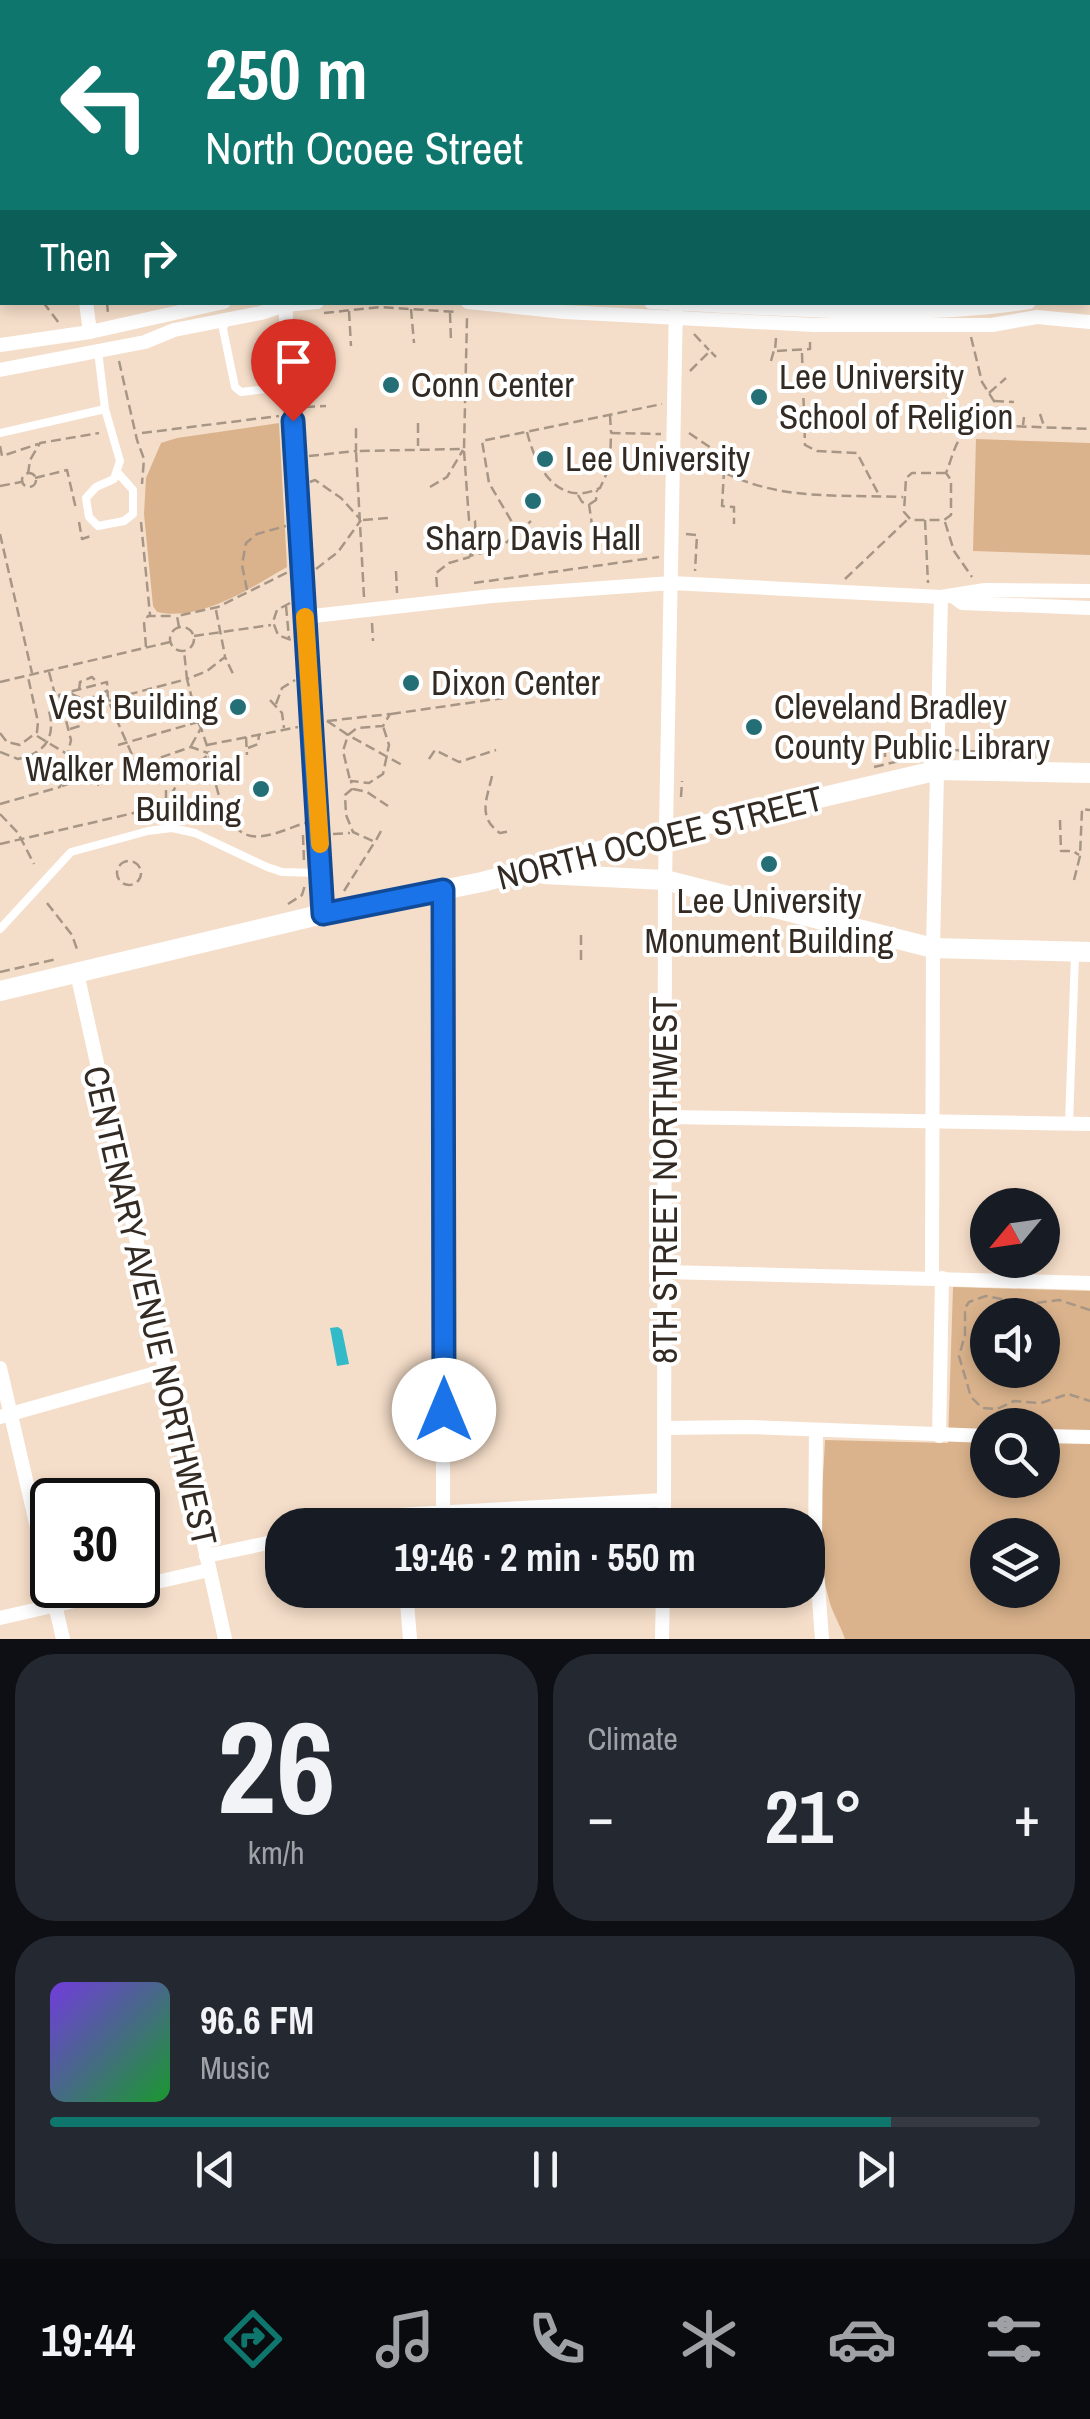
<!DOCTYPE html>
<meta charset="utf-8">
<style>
:root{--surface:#171b24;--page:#242831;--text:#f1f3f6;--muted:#9ea1a6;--line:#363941;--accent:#0f766e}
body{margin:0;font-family:"Archivo Narrow",sans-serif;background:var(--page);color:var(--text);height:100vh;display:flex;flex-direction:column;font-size:38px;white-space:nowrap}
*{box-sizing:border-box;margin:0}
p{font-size:32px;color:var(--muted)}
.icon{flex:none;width:55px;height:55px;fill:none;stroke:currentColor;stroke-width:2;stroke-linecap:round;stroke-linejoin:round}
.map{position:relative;height:1639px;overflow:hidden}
.details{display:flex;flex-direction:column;gap:15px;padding:15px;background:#0d0f14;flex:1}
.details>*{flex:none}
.hud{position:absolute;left:0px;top:0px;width:1090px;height:305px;box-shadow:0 5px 15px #0003;background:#0f766e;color:#fff;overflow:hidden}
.needle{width:65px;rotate:241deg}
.buttons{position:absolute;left:970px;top:1188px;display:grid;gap:20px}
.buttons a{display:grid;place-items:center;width:90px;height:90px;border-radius:50%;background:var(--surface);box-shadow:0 5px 15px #0003;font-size:50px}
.speed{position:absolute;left:30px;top:1478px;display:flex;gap:20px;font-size:50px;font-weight:700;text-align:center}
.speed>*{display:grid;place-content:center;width:130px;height:130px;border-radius:50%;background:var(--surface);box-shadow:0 5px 15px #0003;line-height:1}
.speed .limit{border:5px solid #111;border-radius:15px;background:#fff;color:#111}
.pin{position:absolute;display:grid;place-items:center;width:85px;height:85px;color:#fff;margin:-102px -42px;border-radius:50% 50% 50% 0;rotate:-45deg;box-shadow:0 0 10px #0007}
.pin .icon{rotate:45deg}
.me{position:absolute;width:110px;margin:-55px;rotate:0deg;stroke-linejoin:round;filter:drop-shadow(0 0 8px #0008)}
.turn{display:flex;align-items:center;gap:35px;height:210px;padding:0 40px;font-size:45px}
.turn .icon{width:130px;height:130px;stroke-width:2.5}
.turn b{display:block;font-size:70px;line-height:85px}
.then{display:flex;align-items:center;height:95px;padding:0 40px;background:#0003;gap:20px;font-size:38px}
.big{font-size:75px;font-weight:800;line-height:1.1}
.details .widget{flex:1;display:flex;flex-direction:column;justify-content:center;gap:15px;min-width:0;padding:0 35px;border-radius:40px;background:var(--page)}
.details .dial{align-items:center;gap:0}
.dial b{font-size:130px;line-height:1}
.song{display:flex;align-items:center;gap:30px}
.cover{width:120px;height:120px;border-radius:15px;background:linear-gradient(135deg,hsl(260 70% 55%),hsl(130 70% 35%))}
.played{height:10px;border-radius:5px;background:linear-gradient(90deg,var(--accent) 85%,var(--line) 85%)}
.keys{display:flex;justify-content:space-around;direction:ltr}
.heat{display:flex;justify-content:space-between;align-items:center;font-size:55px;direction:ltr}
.details .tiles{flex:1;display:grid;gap:15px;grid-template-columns:1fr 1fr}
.widget:last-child{grid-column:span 2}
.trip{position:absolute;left:265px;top:1508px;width:560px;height:100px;border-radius:40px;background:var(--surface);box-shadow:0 5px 15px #0003;font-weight:800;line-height:100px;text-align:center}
.menu{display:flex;height:160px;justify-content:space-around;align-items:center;background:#090b0e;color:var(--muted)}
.menu .icon{width:70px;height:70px}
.menu .current{color:var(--accent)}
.menu b{font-size:45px;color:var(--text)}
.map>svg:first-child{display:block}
.green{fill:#dab38c;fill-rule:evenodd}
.water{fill:#33bac8}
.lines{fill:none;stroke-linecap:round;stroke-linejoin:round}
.path{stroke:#a79686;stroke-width:2.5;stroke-dasharray:10 5;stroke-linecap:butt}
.service{stroke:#fff;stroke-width:8}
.minor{stroke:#fff;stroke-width:14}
.secondary{stroke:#fff;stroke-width:20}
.route-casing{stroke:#114b97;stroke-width:25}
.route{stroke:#1a73e8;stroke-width:18}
.slow{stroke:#f59e0b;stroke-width:18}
.poi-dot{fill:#246e76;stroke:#fff;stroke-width:4}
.labels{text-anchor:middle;stroke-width:8;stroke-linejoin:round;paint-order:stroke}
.poi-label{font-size:35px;fill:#332b23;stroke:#fff;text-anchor:start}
.street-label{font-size:35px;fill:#332b23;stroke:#fff}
</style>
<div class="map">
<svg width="1090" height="1639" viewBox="0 0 1090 1639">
<rect width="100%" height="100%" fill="#f5dec9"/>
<!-- green -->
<g class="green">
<polygon points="1088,87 1090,283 1088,283"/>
<path d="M279 423 287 567C250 588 201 622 157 612L153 606 144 514 146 478 161 443 177 438Z"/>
<polygon points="976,439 1090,443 1090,555 973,551"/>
<path d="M953 1287 1090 1291V1639H845C840 1624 831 1611 828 1596 815 1547 823 1490 825 1440L948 1443ZM988 1315H1042V1370H988ZM988 1425H1042V1480H988ZM988 1535H1042V1590H988Z"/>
</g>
<!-- water -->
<polygon class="water" points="338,1327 342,1330 349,1364 337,1366 330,1328"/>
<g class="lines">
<!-- path -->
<g class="path">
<polyline points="247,0 248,2"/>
<polyline points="285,0 285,2"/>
<polyline points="0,141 2,140"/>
<polyline points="43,302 59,323"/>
<polyline points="107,302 108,314"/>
<polyline points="411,309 414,343"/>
<polyline points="349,311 351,346"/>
<polyline points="324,313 380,307 456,312"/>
<polyline points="450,313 451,341"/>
<polyline points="694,334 709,350"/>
<polyline points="971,337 982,382 1009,425"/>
<polyline points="776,338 775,351 810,349 810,340"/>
<polyline points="802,353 805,445 817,451 857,453 879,495"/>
<polyline points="119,361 137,440 144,459 142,484"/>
<polyline points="771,361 774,350"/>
<polyline points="303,365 323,364"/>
<polyline points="690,371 710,351 716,357"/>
<polyline points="989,393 1006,378"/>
<polyline points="994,401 1014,402"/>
<polyline points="305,407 326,406"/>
<polyline points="1040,414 1044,426"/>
<polyline points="610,415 611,432"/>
<polyline points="418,423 418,446"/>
<polyline points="1023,425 1024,417"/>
<path d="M527 432C536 468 558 508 600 488L610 466 611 433 661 434"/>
<polyline points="142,433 279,416"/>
<polyline points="689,433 711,448"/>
<polyline points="0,446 2,456 38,444"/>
<path d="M686 450C762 503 816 494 903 497"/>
<polyline points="464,451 469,520 475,521 476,540 470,556 500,548 531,521"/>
<polyline points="725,454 722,506 734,507 734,524"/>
<polyline points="309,456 356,451 356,426"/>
<path d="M946 473H912L906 478 904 512 911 520H944L951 515V480L946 473C955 451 955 432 981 425L1090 429"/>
<circle cx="29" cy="480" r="7"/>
<polyline points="28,474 30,460 40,443 99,433"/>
<polyline points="35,478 67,470 76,509"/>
<polyline points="310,482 315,480 341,498 360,519"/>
<polyline points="0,486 21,482"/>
<polyline points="430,487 447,477 463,450"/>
<polyline points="578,495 582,502 589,504 593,532"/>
<polyline points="590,504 596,500 597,490"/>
<polyline points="363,520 389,518"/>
<polyline points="925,520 928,583"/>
<polyline points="79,522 82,539 91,536"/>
<polyline points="141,522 150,615"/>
<polyline points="945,522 954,551 972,577"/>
<polyline points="0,534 32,673"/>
<polyline points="519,534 489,483 482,441 662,404"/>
<polyline points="686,534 697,535 695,571"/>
<polyline points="316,569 338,552 361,520"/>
<polyline points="396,571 397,593"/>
<polyline points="845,579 908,519"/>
<polyline points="474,583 659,557"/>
<polyline points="437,587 436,573 449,563 470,557"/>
<polyline points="247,590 242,565 246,543 257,534 286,526"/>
<polyline points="364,597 356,451 464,449 467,318"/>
<polyline points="290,603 277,610 273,622 278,635 291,640"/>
<polyline points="286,606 289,638"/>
<polyline points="216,610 225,656"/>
<polyline points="372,623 373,641"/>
<circle cx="182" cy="639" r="12"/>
<polyline points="179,627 177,616 218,607 290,571"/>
<polyline points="194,636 271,625"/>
<polyline points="146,647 144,622 148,616 175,616"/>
<polyline points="49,672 57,702"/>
<polyline points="0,682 170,642"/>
<polyline points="79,690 80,682 92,677 98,683"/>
<path d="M108 690C94 699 83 702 69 692L107 682 108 700 187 679 184 651"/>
<polyline points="270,700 282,713 284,728"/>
<polyline points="276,704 282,688 295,680"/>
<circle cx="157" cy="712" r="7"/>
<polyline points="391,714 503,698"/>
<polyline points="165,715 198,722 201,728"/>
<polyline points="327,721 390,714 383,726 357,728 348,735 402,765"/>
<polyline points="327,721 348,735 343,751 350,780"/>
<polyline points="70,729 83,725"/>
<polyline points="0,733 7,742 20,745 37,732 38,722 28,677"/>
<polyline points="37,736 67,754"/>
<polyline points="246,737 247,755"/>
<polyline points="118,745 198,722 187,679 207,671 225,657 234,676"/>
<polyline points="207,745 298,727"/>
<polyline points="191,746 201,728 209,752"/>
<polyline points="885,747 885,762"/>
<polyline points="248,748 258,744 259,734"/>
<polyline points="952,750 1004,753"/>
<path d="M0 752 18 759C45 753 56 738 49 711L57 707V702L61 701 59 695 67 693"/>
<polyline points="429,759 435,750 459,762 496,750"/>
<polyline points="874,767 924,755"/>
<path d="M492 776C487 799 477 817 500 833L511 831"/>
<polyline points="83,780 99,785"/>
<polyline points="144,782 108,700 150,711"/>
<polyline points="62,786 82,779 67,765"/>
<polyline points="353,789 367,792 388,806"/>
<polyline points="681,797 682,781"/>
<polyline points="166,800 166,781 159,758 191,747 208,753"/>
<polyline points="0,804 60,787 71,740 61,701"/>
<polyline points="0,814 18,833 34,864"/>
<polyline points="1060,820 1061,851 1073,851 1079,855"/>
<polyline points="381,831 375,842 353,832 346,815 345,795 352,789 351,781 369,783 383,774 389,745 383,726"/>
<polyline points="333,834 350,833"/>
<polyline points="303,835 304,862"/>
<path d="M0 844 164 806 181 778 209 754C215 778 221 830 251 836 267 839 289 828 305 823"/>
<circle cx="129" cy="873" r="12"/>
<polyline points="1074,880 1080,856 1082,809 1090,810"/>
<polyline points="344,891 374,843"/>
<polyline points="47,903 72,935 78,952"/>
<polyline points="288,904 302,895 305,885"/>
<polyline points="581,935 581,960"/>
<polyline points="0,972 57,959"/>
<polyline points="1090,1310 1059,1300 1028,1304 986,1296 969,1302 965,1308 965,1335 959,1356 971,1397 982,1408 997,1409 1014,1401 1041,1403 1068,1394 1090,1401"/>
</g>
<!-- service -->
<g class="service">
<polyline points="430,0 430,2"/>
<polyline points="0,2 15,0"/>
<polyline points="1088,39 1090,39"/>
<polyline points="0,82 2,82"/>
<polyline points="0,163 2,163"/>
<polyline points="225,322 223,329 235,387 241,392 291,386"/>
<polyline points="98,351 105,409 120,461 114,479 96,487 86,498 89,517 98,526 124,521 133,514 133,490 118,473"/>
<polyline points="0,433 105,409"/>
<polyline points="0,929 71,852 148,831 172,828 195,833 267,867 282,872 320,873"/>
<polyline points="1069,1123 1075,956"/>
</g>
<!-- minor -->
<g class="minor">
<polyline points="49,0 49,2"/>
<polyline points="267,0 267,2"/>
<polyline points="301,0 417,2"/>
<polyline points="679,2 679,0"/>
<polyline points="950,2 950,0"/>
<polyline points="1088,15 1090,16"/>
<polyline points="0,118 2,118"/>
<polyline points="1088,296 1090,296"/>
<polyline points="86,302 90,332"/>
<polyline points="285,302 323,914"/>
<polyline points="468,302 565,312 814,325 992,325 1037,317 1090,322"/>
<path d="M651 302C777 308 904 321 1029 302"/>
<polyline points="0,345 90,332 224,302"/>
<polyline points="0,370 145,342 174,330 261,313 285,305 317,302"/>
<polyline points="954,597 962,603 1090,608"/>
<polyline points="304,617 492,596 672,583 941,597 985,590 1090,591"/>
<polyline points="443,890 443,1512"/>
<polyline points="77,973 225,1639"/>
<polyline points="666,1117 1090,1124"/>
<polyline points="665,1272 1090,1283"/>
<polyline points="932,1278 933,948 941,597"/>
<polyline points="0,1368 63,1639"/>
<polyline points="0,1417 163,1371"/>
<polyline points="664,1428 750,1427 988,1436"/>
<polyline points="816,1432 815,1545 822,1639"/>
<polyline points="939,1436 942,1278"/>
<polyline points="1042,1436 1090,1437"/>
<polyline points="350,1525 398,1515 664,1500"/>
<polyline points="664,1525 665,880 676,302"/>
<polyline points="206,1556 282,1540"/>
<polyline points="406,1590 410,1639"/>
<polyline points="0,1618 209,1570"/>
<polyline points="662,1639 663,1590"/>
</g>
<!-- secondary -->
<g class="secondary">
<polyline points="544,874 665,880 933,948 1090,952"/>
<polyline points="0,991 323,914 482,882 665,834 939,770 1090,773"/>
</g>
</g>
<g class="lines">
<defs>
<polyline id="route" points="293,421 323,914 443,890 444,1410"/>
</defs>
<!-- route casing -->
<use href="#route" class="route-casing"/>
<!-- route -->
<use href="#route" class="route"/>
<!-- slow -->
<polyline class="slow" points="305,617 320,844"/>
</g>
<!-- markers -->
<g class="poi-dot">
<circle cx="391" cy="385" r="10"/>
<circle cx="759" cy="397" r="10"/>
<circle cx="545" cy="459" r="10"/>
<circle cx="533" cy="501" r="10"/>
<circle cx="411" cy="683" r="10"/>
<circle cx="238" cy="707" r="10"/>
<circle cx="754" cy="727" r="10"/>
<circle cx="261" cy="789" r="10"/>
<circle cx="769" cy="864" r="10"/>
</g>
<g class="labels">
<!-- poi labels -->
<g class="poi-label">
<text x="779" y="389">Lee University<tspan x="779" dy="40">School of Religion</tspan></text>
<text x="411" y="397">Conn Center</text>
<text x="565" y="471">Lee University</text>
<text x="533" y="550" text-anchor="middle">Sharp Davis Hall</text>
<text x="431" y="695">Dixon Center</text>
<text x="218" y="719" text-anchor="end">Vest Building</text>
<text x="774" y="719">Cleveland Bradley<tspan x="774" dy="40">County Public Library</tspan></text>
<text x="241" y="781" text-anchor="end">Walker Memorial<tspan x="241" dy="40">Building</tspan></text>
<text x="769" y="913" text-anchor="middle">Lee University<tspan x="769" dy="40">Monument Building</tspan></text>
</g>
<!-- street labels -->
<g class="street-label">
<text transform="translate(660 838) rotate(-14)" y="12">NORTH OCOEE STREET</text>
<text transform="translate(665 1180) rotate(-90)" y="12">8TH STREET NORTHWEST</text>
<text transform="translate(150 1306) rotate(77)" y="12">CENTENARY AVENUE NORTHWEST</text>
</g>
</g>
</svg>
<div class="buttons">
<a><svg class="needle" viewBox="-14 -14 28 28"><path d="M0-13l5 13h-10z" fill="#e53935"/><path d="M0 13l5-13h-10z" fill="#9ea1a6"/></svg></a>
<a><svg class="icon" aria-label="sound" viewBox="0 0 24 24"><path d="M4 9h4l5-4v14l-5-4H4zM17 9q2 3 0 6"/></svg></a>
<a><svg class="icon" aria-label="search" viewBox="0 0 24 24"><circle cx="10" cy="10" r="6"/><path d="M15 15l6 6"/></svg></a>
<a><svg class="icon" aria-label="layers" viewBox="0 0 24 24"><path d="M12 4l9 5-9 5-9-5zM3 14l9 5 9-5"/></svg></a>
</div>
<div class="speed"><div class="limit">30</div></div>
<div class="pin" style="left:293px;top:421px;background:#d93025"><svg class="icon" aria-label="arrive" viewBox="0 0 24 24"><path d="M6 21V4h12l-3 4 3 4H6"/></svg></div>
<svg class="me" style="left:444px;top:1410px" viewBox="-20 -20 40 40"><circle r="19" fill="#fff"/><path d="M0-13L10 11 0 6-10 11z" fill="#1a73e8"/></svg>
<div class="trip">19:46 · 2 min · 550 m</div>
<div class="hud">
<div class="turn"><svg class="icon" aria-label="left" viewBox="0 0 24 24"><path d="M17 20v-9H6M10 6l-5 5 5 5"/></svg><div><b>250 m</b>North Ocoee Street</div></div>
<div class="then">Then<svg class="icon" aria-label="right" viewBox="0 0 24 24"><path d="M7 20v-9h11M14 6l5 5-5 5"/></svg></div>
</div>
</div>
<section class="details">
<div class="tiles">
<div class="widget dial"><b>26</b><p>km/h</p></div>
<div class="widget"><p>Climate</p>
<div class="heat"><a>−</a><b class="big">21°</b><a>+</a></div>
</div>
<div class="widget">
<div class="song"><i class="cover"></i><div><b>96.6 FM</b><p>Music</p></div></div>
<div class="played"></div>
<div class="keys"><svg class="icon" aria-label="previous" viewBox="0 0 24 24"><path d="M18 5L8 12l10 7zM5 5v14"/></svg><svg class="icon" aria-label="pause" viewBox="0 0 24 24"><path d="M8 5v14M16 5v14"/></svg><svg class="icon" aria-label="next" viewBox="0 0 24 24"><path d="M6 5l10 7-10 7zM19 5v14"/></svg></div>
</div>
</div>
</section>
<nav class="menu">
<b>19:44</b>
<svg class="icon current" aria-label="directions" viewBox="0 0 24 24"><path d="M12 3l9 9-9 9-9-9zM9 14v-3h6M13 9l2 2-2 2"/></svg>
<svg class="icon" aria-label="music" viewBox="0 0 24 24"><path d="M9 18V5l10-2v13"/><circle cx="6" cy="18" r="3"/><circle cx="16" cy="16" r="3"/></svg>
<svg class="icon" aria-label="phone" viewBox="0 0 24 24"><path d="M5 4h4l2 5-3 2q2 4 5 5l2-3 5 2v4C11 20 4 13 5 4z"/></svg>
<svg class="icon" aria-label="climate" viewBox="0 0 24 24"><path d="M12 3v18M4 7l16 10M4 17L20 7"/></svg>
<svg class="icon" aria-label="car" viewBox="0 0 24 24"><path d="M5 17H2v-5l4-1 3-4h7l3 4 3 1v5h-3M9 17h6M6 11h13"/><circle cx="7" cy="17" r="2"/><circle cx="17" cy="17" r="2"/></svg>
<svg class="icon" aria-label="filters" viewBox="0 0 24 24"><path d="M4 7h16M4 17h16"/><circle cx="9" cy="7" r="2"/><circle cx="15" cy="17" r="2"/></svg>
</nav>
